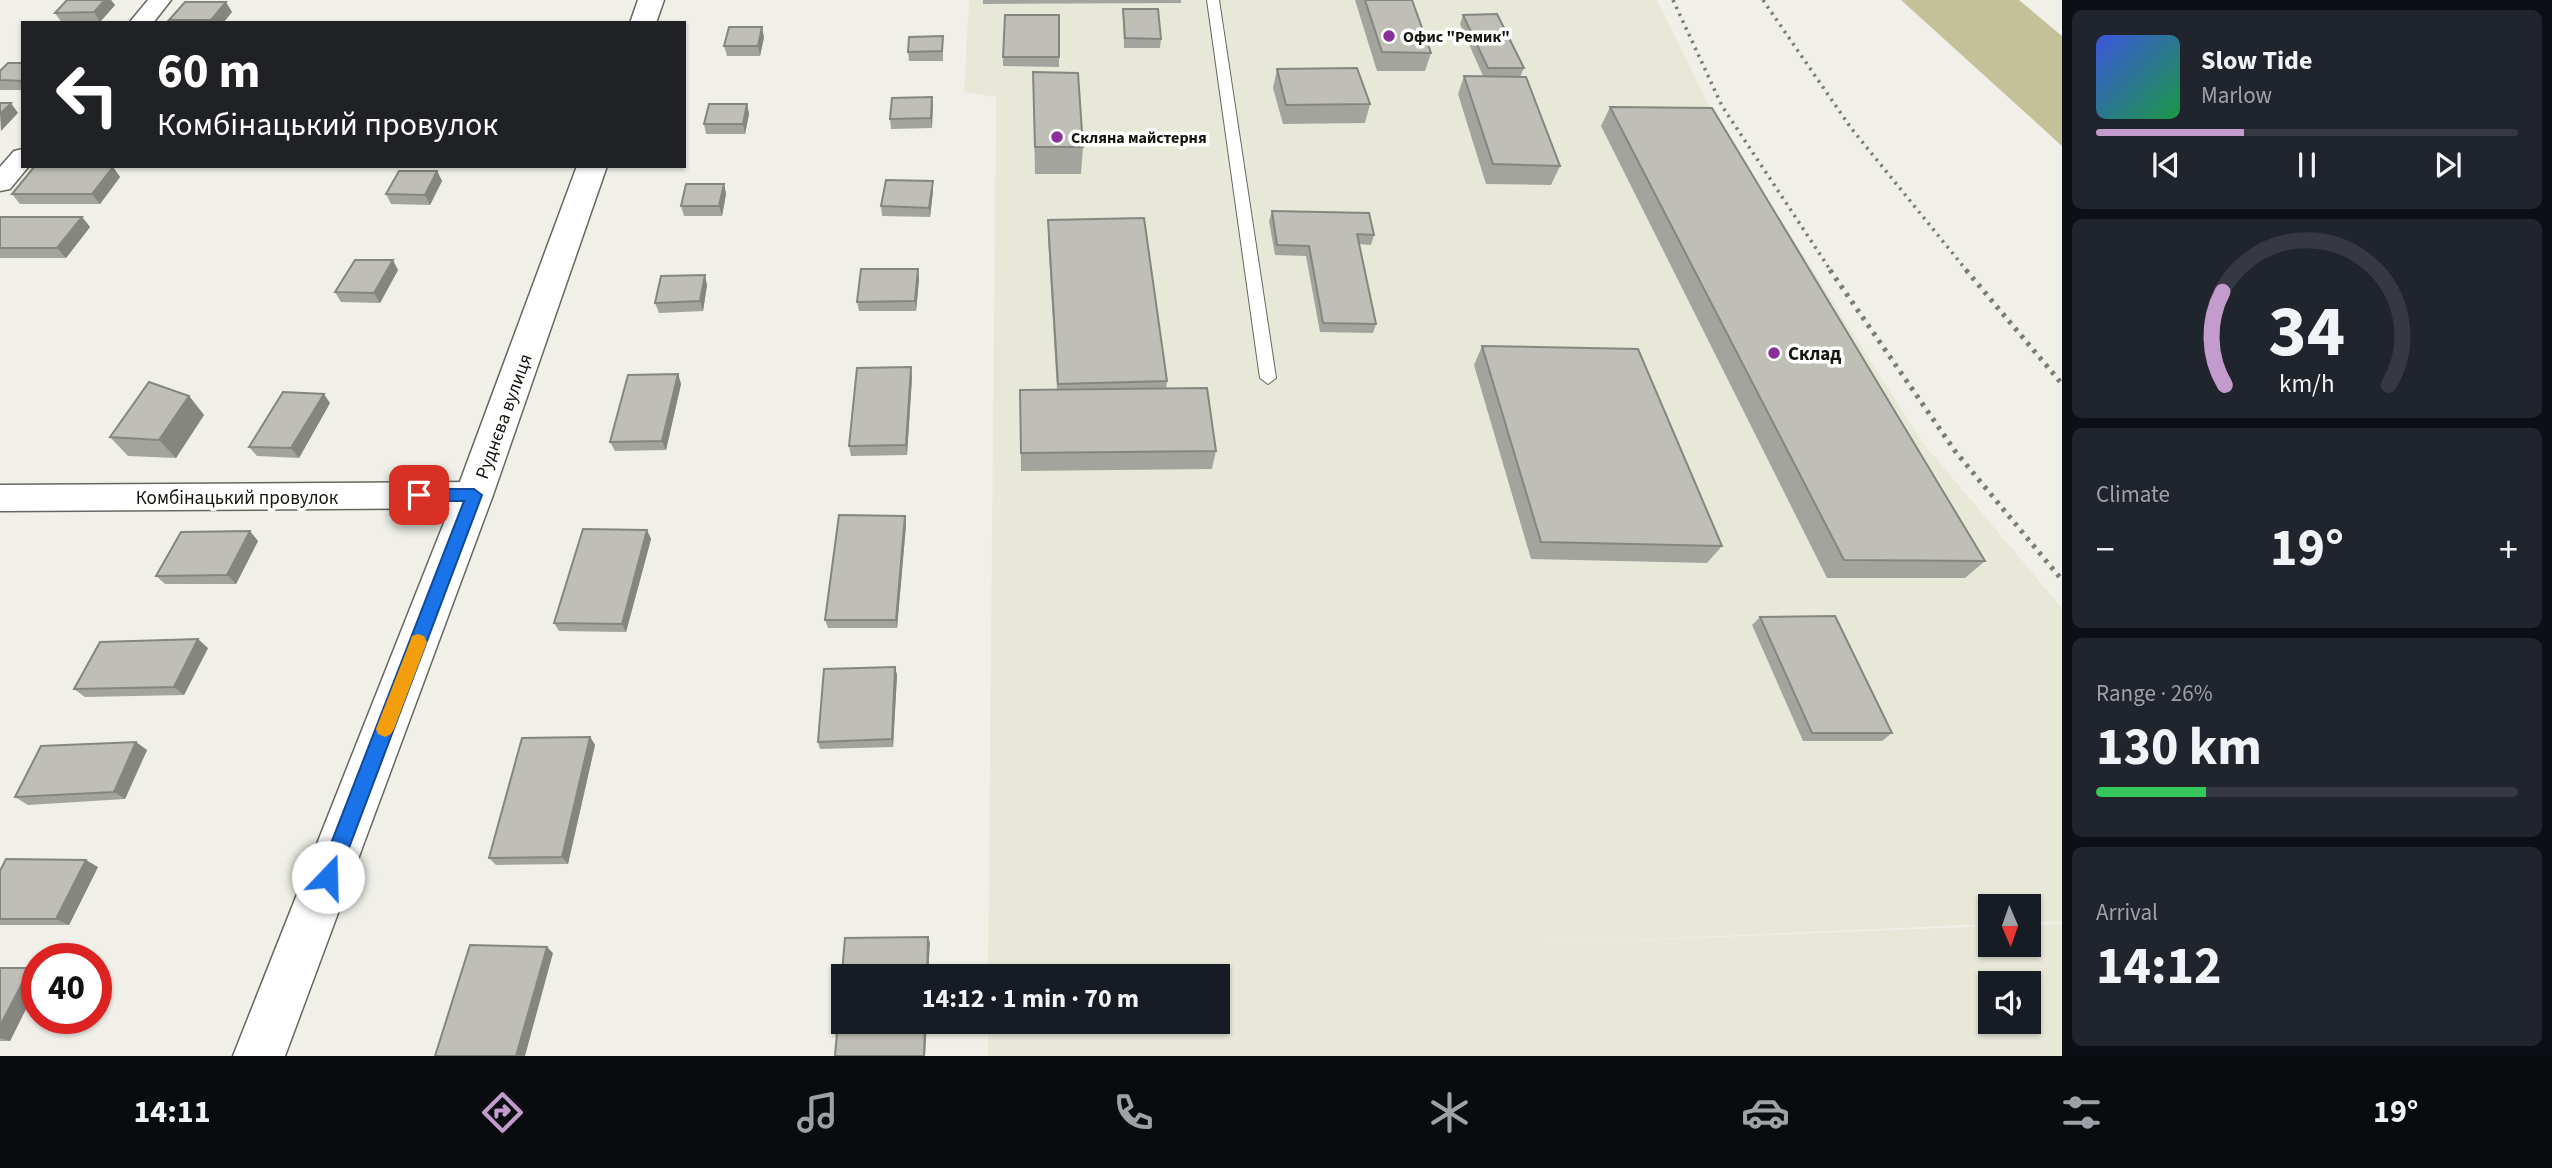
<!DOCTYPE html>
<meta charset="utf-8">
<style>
:root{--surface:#171b24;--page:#20242c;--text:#f1f3f6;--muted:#9ea1a6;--line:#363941;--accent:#c39bcd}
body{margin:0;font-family:"Source Sans 3",sans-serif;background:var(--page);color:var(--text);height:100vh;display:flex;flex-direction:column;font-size:26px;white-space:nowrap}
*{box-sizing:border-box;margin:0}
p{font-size:23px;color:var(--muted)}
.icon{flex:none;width:38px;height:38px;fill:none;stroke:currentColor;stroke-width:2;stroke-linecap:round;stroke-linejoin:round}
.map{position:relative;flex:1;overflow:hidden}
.side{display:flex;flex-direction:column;gap:10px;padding:10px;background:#0d0f14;width:490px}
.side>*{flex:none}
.top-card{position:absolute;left:21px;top:21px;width:665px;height:147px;border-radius:0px;box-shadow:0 2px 5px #0004;background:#202124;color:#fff;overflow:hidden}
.needle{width:46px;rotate:178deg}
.buttons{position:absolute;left:1978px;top:894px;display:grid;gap:14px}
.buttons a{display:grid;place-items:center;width:63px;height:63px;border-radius:0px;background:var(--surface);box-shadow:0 2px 5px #0004;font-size:35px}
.speed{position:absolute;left:21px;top:943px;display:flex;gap:14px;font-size:35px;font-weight:700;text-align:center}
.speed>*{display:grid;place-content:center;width:91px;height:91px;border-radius:50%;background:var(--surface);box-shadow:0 2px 5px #0004;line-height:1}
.speed .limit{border:10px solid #d22;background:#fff;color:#111}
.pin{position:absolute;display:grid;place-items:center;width:60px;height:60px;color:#fff;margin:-30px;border-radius:14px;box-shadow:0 4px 10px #0006}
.me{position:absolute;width:77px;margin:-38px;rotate:21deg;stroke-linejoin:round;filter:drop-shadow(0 0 5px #0008)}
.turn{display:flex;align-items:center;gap:24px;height:147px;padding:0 21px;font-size:32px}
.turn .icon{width:91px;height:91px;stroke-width:2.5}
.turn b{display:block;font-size:49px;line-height:60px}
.big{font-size:52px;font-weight:700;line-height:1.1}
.side .card{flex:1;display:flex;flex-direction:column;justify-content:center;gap:10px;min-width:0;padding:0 24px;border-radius:10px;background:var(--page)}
.side .dial{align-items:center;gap:0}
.dial svg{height:182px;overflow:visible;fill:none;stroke:var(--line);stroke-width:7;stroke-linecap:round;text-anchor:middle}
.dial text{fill:var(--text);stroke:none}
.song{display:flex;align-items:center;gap:21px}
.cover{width:84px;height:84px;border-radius:10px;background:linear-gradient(135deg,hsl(230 70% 55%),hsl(140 70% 35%))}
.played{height:7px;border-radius:4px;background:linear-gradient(90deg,var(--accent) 35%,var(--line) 35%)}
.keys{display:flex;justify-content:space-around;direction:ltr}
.heat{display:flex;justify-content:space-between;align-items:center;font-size:38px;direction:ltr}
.charge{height:10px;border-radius:5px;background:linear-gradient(90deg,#34c759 26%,var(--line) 0)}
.trip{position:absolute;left:831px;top:964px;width:399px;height:70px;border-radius:0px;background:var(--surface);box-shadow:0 2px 5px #0004;font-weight:700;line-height:70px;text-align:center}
.tab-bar{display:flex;height:112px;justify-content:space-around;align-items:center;background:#090b0e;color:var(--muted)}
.tab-bar .icon{width:49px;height:49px}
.tab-bar .active{color:var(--accent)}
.tab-bar b{font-size:32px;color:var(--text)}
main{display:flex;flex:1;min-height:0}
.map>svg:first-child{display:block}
.built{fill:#e8e8d9;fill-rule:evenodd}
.forest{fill:#c2c198}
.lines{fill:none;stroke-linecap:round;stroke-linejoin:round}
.lane-casing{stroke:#676760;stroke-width:2}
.street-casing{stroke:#676760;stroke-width:3}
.secondary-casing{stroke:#676760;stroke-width:3}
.lane{fill:#fff;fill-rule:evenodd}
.street{fill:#fff;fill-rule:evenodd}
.secondary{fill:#fff;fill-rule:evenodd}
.rail-far1{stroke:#7b7b77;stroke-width:3.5;stroke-dasharray:2.5 5;stroke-linecap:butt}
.rail{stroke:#7b7b77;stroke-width:5;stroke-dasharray:3.5 6;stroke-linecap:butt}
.wall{fill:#a4a49e}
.shaded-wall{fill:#868681}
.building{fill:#bfbfb8;stroke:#868681;stroke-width:2}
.route{fill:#1a73e8;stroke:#114b97;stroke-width:2}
.slow{fill:#f59e0b}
.poi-dot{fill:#8b2f9a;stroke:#fffffe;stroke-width:2.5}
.labels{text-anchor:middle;stroke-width:7;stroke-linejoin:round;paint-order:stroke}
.far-poi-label{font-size:16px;font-weight:bold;fill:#151513;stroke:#fffffe;text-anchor:start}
.poi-label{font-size:19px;font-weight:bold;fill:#151513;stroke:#fffffe;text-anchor:start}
.street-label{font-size:19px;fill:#151513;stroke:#fffffe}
</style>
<main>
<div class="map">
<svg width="2062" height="1056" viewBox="0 0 2062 1056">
<rect width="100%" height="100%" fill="#f0f0e9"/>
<!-- built -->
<path class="built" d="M969 0H1657L1715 117 1923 443 2062 608V921L2028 923V906H1990V924L1520 945 1990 926V945H2028V925L2062 924V1056H988V1022H1218V976H988L996 97 964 92ZM1990 984H2028V1022H1990Z"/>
<!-- forest -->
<polygon class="forest" points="1901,0 2019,0 2062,36 2062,146"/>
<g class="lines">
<defs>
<polygon id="lane" points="1207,0 1219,0 1276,378 1268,384 1260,378"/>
<g id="street">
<polygon points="148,0 171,0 153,23 129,23"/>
<polygon points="23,149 23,166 29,166 10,189 0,191 0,167 14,151"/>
<polygon points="474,482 486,486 491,495 486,504 474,508 0,511 0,485"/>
</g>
<g id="secondary">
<polygon points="638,0 664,0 656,23 630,23"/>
<polygon points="577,166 607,166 493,495 285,1056 233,1056 455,495"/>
</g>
</defs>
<!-- lane casing -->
<use href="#lane" class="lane-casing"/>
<!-- street casing -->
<use href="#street" class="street-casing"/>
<!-- secondary casing -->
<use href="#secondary" class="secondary-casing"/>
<!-- lane -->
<use href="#lane" class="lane"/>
<!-- street -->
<use href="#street" class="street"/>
<!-- secondary -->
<use href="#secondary" class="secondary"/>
<!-- rail-far1 -->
<g class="rail-far1">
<polyline points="1673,0 1722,106 1831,271"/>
<polyline points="1763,0 1851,128 1967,271"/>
</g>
<!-- rail -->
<g class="rail">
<polyline points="1830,270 1955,451 2062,580"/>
<polyline points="1966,270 2062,384"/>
</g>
</g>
<!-- wall -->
<g class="wall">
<polygon points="67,0 111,0 115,5 100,22 62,23 55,13"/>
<polygon points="983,0 1181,0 1181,3 983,4"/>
<polygon points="1355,0 1412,0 1431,53 1425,71 1377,71"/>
<polygon points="1123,9 1161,39 1160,48 1124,48 1123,19"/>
<polygon points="232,12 223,23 171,23 169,20"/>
<polygon points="1059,15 1059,67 1003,66 1003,57"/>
<polygon points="1463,15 1524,68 1520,77 1560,166 1551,185 1486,184 1458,94 1464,76 1483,76 1460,24"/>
<polygon points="943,36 943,61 909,61 908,52"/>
<polygon points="764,37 760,56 727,56 724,46"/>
<polygon points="23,63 23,90 0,90 0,71"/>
<polygon points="1277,69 1370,104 1365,123 1283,124 1273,88"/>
<polygon points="1033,72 1083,147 1081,174 1035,174"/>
<polygon points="932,97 932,128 891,129 890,119"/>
<polygon points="747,104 749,114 745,134 706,134 704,124"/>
<polygon points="1610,107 1985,561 1965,578 1827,578 1601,126"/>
<polygon points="113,167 120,177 100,204 20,204 12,194"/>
<polygon points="437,171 442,181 430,205 391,204 386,194"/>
<polygon points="724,184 726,194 722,216 684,216 681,206"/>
<polygon points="933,191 930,217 882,216 881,206"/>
<polygon points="1272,211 1374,235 1371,245 1359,244 1376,324 1373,333 1320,332 1306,256 1275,255 1269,221"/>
<polygon points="0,217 82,217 90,227 66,258 0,258"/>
<polygon points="1048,220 1167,381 1166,389 1216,451 1212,469 1021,471 1020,390 1057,390 1048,239"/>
<polygon points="918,269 919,279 916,311 859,311 857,302"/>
<polygon points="398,270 380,303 341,302 335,292"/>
<polygon points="707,285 703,311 659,313 655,303"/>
<polygon points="1482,346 1722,546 1707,563 1531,559 1474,365"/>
<polygon points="678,374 681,384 666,450 615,451 610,442"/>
<polygon points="912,377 907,455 851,456 849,446"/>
<polygon points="189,396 204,415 176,458 128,456 110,437"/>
<polygon points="330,403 299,458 257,456 249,447"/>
<polygon points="905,516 906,525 897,628 828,628 825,620"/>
<polygon points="647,530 651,539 626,632 559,631 554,623"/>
<polygon points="258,541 236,584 165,584 156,576"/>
<polygon points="1760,617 1892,733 1882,741 1803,741 1752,625"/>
<polygon points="208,648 184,695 85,697 74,689"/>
<polygon points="895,667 897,675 893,747 820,749 818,742"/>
<polygon points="590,737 595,745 568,864 496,865 489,858"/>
<polygon points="147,750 125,799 28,805 15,797"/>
<polygon points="98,867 69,925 0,925 0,871"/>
<polygon points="0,968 30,968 37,971 37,987 10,1041 0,1041"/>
</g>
<!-- shaded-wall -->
<g class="shaded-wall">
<polygon points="105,0 111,0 115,5 100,22 94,12"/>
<polygon points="226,2 232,12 223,23 212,23 211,20"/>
<polygon points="762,27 764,37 760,56 758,46"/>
<polygon points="932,97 933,107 932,128 931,118"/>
<polygon points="11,103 18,113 1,131 0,114"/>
<polygon points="747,104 749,114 745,134 743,124"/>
<polygon points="113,167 120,177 100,204 92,194"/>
<polygon points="437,171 442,181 430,205 425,195"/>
<polygon points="933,181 933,191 930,217 929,208"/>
<polygon points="724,184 726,194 722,216 719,206"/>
<polygon points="82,217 90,227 66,258 57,248"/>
<polygon points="393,260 398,270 380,303 374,293"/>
<polygon points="918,269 919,279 916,311 915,301"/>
<polygon points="705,275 707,285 703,311 700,301"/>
<polygon points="911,367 912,377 907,455 906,445"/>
<polygon points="678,374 681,384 666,450 662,441"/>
<polygon points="324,394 330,403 299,458 291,448"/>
<polygon points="189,396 204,415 176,458 159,440"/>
<polygon points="905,516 906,525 897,628 896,620"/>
<polygon points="647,530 651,539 626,632 622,624"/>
<polygon points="250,531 258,541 236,584 227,575"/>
<polygon points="198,639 208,648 184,695 174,687"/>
<polygon points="895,667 897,675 893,747 892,739"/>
<polygon points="590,737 595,745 568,864 562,857"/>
<polygon points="136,742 147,750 125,799 114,792"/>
<polygon points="86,860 98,867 69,925 56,919"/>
<polygon points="928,937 930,943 928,976 927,976"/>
<polygon points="547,947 553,953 525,1056 516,1056"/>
<polygon points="30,968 37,971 37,987 10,1041 0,1038 0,1026"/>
<polygon points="925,1022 927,1022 925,1056 924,1056"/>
</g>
<!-- building -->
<g class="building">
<polygon points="67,0 105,0 94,12 55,13"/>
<polygon points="1365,0 1412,0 1431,53 1382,52"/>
<polygon points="185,2 226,2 211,20 169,20"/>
<polygon points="1123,9 1158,9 1161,39 1125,38"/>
<polygon points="1497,14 1524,68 1488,68 1463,15"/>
<polygon points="1005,15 1059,15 1059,57 1003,57"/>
<polygon points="729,27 762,27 758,46 724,46"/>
<polygon points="943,36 942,51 908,52 909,37"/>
<polygon points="8,63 23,63 23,81 0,80 0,71"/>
<polygon points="1357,68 1370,104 1286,105 1277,69"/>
<polygon points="1033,72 1078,73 1083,147 1035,147"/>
<polygon points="1464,76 1526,77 1560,166 1493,164"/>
<polygon points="932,97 931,118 890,119 892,98"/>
<polygon points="0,103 11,103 0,114"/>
<polygon points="709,104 747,104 743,124 704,124"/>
<polygon points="1610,107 1712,108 1985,561 1844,560"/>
<polygon points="34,167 113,167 92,194 12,194"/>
<polygon points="399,171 437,171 425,195 386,194"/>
<polygon points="886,180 933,181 929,208 881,206"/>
<polygon points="686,184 724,184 719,206 681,206"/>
<polygon points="1272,211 1369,213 1374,235 1357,234 1376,324 1323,323 1309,246 1277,245"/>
<polygon points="0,217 82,217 57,248 0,248"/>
<polygon points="1144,218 1167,381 1058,384 1048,220"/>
<polygon points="355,260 393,260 374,293 335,292"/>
<polygon points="861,269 918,269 915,301 857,302"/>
<polygon points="705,275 700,301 655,303 661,276"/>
<polygon points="1482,346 1638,349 1722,546 1541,542"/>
<polygon points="911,367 906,445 849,446 857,368"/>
<polygon points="678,374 662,441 610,442 628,375"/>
<polygon points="149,382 189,396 159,440 110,437"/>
<polygon points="1207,388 1216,451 1021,453 1020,390"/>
<polygon points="283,392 324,394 291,448 249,447"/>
<polygon points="839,515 905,516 896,620 825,620"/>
<polygon points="583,529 647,530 622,624 554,623"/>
<polygon points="250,531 227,575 156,576 181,532"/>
<polygon points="1835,616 1892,733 1812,733 1760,617"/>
<polygon points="198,639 174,687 74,689 100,642"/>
<polygon points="895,667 892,739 818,742 824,669"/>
<polygon points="590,737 562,857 489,858 522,738"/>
<polygon points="136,742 114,792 15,797 41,746"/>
<polygon points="6,859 86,860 56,919 0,919 0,871"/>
<polygon points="928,937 927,976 844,976 844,1022 925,1022 924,1056 835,1056 845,938"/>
<polygon points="470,945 547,947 516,1056 435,1056"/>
<polygon points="0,968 30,968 0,1026"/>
</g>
<!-- route -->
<polygon class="route" points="419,489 474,489 482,495 338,877 335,884 328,887 321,884 318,877 464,501 419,501 411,495"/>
<!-- slow -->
<polygon class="slow" points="418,634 424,636 427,642 394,729 391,734 385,737 378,734 376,729 410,642 412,636"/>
<!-- markers -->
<g class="poi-dot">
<circle cx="1389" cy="36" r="7"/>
<circle cx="1057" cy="137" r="7"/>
<circle cx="1774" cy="353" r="7"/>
</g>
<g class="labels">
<!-- far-poi labels -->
<g class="far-poi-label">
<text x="1403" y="42">Офис "Ремик"</text>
<text x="1071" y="143">Скляна майстерня</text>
</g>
<!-- poi labels -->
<g class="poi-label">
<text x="1788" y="360">Склад</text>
</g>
<!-- street labels -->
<g class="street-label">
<text transform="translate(503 416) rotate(-70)" y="7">Руднєва вулиця</text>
<text x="237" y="504">Комбінацький провулок</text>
</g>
</g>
</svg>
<div class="buttons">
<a><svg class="needle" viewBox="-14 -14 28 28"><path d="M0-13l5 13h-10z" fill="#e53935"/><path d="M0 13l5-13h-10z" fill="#9ea1a6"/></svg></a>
<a><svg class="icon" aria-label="sound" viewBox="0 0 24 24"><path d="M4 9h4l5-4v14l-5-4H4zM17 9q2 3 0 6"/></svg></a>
</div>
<div class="speed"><div class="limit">40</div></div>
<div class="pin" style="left:419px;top:495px;background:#d93025"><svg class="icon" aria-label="arrive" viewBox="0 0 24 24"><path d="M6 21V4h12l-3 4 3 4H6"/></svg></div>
<svg class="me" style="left:328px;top:877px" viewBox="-20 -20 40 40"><circle r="19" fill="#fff"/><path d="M0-13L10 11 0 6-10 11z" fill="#1a73e8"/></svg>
<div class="trip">14:12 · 1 min · 70 m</div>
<div class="top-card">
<div class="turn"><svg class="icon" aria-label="left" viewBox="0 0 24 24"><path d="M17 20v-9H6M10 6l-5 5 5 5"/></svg><div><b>60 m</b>Комбінацький провулок</div></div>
</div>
</div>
<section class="side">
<div class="card">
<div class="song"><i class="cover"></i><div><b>Slow Tide</b><p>Marlow</p></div></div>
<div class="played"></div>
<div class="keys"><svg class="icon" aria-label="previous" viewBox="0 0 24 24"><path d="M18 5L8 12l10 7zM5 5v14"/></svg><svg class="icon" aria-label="pause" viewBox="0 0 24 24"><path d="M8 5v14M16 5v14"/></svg><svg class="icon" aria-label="next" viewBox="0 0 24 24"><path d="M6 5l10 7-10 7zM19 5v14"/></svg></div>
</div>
<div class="card dial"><svg viewBox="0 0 100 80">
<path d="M14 69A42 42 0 1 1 86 69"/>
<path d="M14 69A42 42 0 0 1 13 28" stroke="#c39bcd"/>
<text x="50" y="56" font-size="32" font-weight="700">34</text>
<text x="50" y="72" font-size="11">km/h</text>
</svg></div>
<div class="card"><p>Climate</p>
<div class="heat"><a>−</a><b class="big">19°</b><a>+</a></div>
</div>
<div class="card"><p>Range · 26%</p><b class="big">130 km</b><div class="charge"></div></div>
<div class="card"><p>Arrival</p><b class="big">14:12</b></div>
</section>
</main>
<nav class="tab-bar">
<b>14:11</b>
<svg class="icon active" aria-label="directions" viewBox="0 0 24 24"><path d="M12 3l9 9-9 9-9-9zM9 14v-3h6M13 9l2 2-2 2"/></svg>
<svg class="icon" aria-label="music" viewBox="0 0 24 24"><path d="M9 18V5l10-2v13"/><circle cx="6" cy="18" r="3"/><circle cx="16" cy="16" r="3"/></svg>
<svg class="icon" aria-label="phone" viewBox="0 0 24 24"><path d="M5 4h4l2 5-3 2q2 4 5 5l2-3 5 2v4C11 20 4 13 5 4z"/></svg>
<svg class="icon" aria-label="climate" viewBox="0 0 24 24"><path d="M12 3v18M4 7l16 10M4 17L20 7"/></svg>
<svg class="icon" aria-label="car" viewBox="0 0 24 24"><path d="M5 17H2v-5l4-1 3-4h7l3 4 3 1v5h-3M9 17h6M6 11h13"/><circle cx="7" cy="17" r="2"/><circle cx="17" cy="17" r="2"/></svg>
<svg class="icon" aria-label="filters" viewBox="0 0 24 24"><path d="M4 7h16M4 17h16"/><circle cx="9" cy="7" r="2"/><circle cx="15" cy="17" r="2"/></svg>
<b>19°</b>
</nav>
